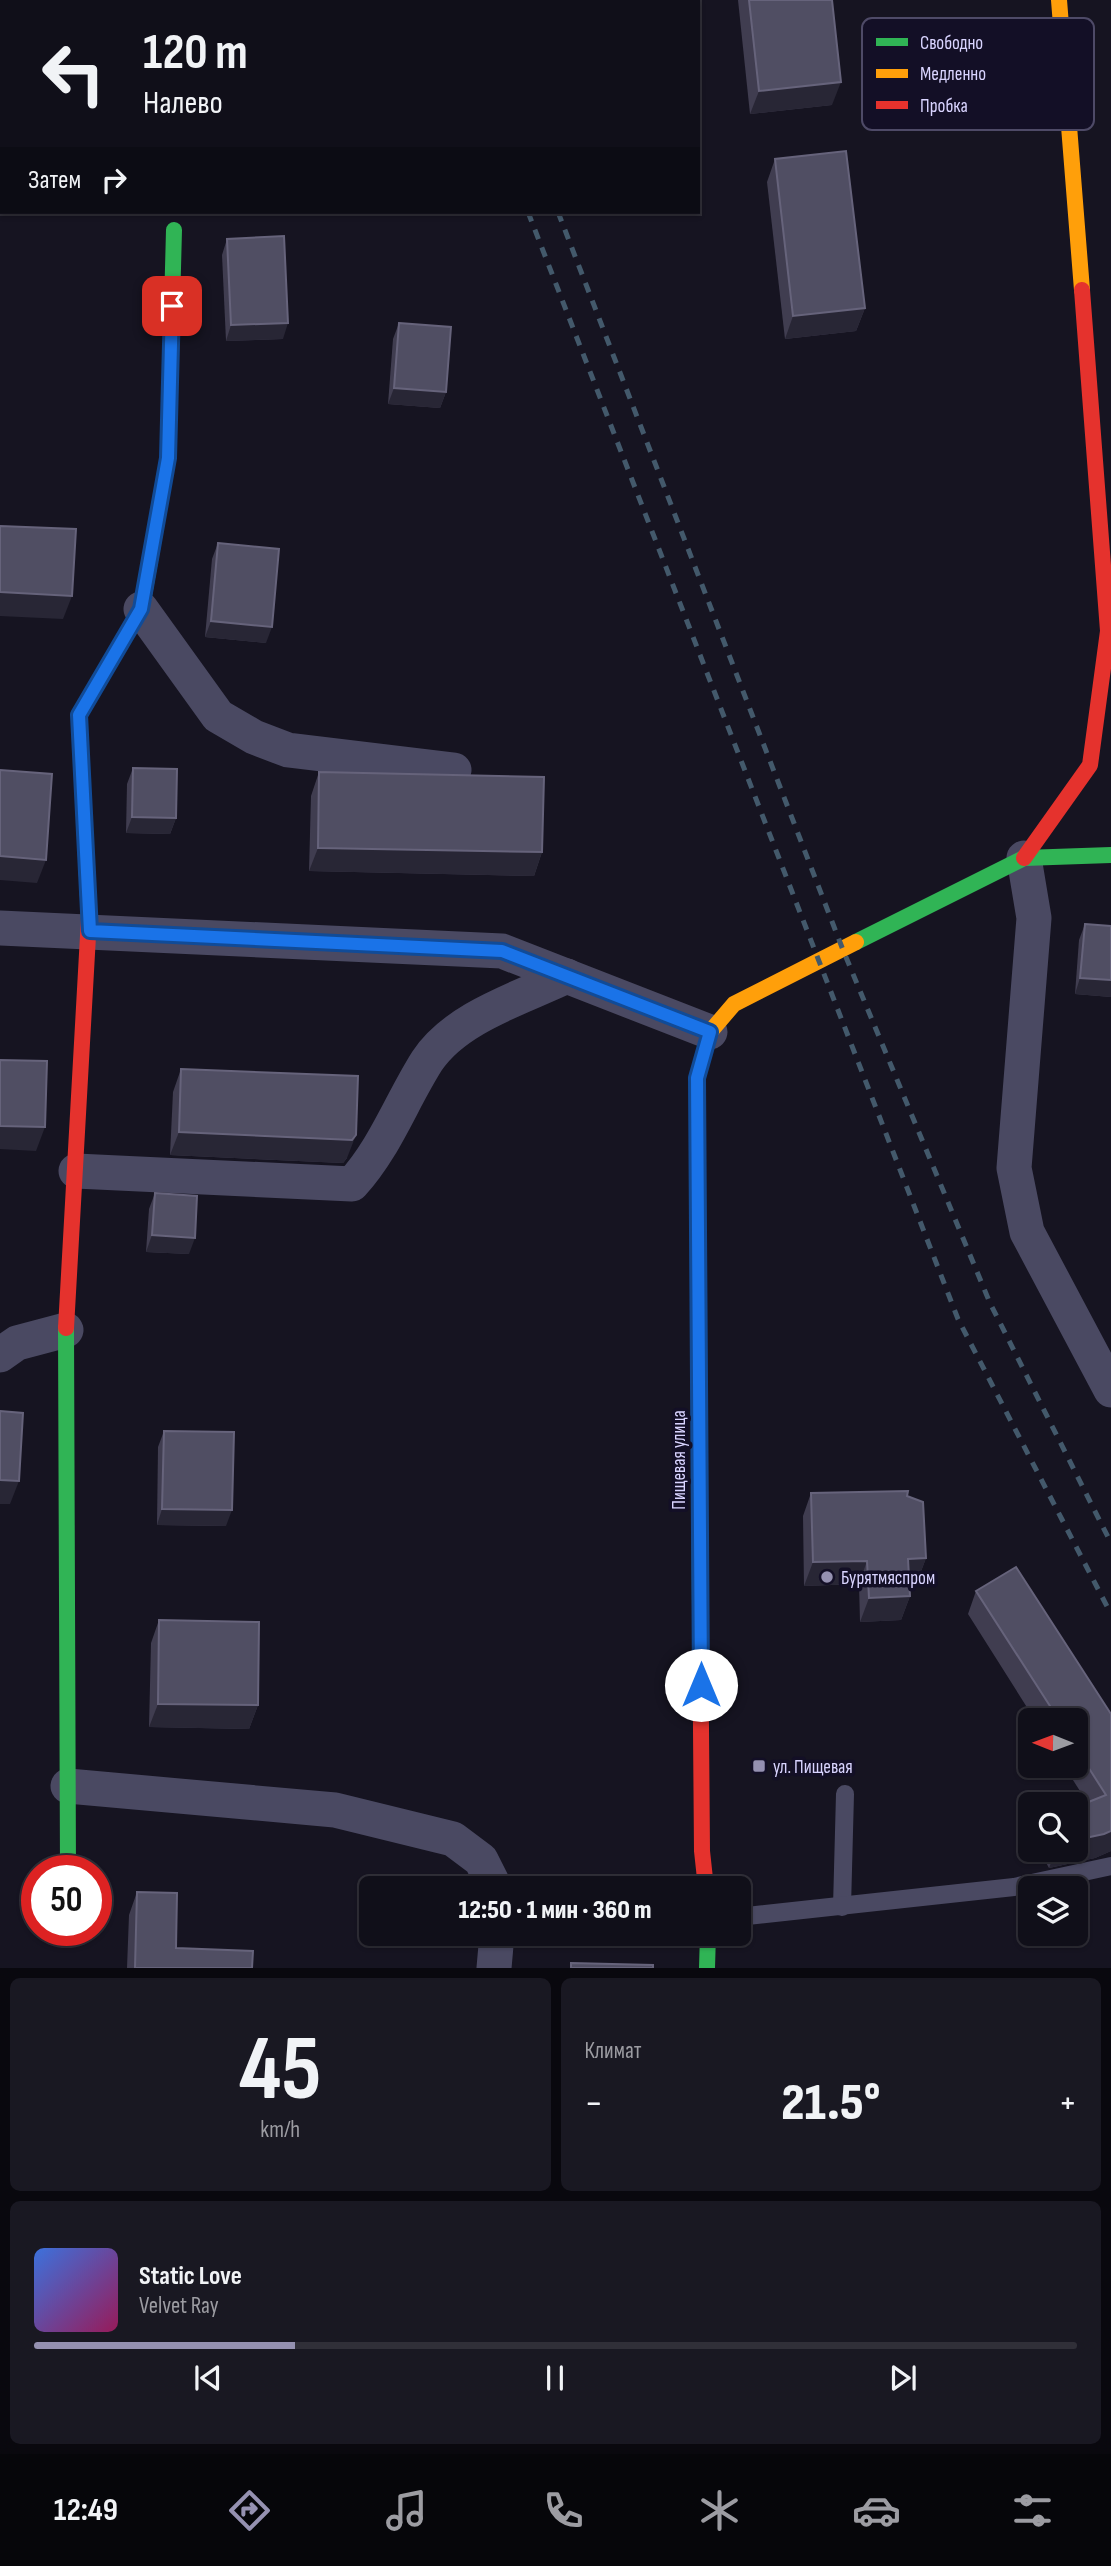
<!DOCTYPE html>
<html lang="ru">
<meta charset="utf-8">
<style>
:root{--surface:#100f19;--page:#191822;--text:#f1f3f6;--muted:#9c9ca2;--line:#302f38;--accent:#9591b1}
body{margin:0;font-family:"Sofia Sans Condensed",sans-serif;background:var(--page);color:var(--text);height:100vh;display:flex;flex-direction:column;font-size:26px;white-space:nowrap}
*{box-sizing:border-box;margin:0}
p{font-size:23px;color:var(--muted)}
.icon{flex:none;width:38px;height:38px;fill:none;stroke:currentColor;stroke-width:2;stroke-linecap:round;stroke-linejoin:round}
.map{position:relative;height:1968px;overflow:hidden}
.drawer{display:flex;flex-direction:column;gap:10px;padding:10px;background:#09080e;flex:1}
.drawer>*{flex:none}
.hud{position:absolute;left:0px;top:0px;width:700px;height:214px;box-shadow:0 2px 5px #0004,0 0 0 2px var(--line);background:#100f19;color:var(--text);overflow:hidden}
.needle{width:46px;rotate:271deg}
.controls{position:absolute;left:1018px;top:1708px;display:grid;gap:14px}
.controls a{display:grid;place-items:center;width:70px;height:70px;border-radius:10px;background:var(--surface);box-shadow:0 2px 5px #0004,0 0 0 2px var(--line);font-size:35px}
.speed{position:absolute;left:21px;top:1855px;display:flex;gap:14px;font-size:35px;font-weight:700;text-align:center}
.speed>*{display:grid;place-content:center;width:91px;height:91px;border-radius:50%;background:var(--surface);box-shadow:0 2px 5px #0004,0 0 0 2px var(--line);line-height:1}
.speed .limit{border:10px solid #d22;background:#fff;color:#111}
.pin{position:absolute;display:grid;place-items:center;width:60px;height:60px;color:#fff;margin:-30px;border-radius:14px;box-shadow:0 4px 10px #0006}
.me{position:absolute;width:77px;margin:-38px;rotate:0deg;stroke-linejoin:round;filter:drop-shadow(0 0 5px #0008)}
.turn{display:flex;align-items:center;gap:24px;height:147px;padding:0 28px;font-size:32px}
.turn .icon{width:91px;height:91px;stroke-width:2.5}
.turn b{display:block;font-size:49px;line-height:60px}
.then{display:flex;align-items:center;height:66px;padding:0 28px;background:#0003;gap:14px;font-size:26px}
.big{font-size:52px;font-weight:800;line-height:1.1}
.drawer .card{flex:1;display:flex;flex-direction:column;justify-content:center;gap:10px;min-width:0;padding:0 24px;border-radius:10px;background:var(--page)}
.drawer .dial{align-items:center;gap:0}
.dial b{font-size:91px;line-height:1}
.song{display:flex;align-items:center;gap:21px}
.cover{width:84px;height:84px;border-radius:10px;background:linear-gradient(135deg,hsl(220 70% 55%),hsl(330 70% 35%))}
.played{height:7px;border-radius:4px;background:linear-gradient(90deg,var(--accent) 25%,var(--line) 25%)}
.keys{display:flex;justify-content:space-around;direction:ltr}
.heat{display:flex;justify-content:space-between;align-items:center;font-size:38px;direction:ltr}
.drawer .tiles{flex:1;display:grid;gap:10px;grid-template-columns:1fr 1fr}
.card:last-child{grid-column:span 2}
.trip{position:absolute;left:359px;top:1876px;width:392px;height:70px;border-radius:10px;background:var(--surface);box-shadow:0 2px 5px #0004,0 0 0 2px var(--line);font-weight:800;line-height:70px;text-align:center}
.menu{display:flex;height:112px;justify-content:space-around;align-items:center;background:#06060a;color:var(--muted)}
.menu .icon{width:49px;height:49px}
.menu .on{color:var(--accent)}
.menu b{font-size:32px;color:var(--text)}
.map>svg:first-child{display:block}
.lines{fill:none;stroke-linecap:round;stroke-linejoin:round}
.lane{stroke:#4a4962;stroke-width:18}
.street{stroke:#4a4962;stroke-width:35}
.fast{stroke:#30b455;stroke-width:16}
.slow{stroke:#ff9f0a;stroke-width:16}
.jam{stroke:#e5322d;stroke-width:16}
.rail{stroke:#43596b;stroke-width:5;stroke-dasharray:10 9;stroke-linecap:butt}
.wall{fill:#403d50}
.shaded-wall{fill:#282635}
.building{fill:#504e63;stroke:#66637b;stroke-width:2}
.route-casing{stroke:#114b97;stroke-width:18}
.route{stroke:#1a73e8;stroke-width:12}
.poi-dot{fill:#9591b1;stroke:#130f26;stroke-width:2.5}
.labels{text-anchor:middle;stroke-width:7;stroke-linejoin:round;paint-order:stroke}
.street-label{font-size:19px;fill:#d9d4ff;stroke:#130f26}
.poi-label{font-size:19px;fill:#d9d4ff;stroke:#130f26;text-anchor:start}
.key{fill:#130f26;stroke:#4e4a67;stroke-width:2}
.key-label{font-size:19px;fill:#d9d4ff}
</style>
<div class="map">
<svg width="1111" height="1968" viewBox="0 0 1111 1968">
<rect width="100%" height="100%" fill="#161421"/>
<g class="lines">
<!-- lane -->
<g class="lane">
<polyline points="842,1907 845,1794"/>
<polyline points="738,1917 1014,1887 1111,1866"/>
</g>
<!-- street -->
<g class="street">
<polyline points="141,609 218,716 254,737 288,750 454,770"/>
<polyline points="1024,858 1034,918 1014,1168 1027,1232 1111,1390"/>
<polyline points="0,928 502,951 710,1032"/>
<path d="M76 1171 352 1184C385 1148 401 1102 427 1061 456 1017 521 998 567 976"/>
<polyline points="0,1355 17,1343 66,1330"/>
<polyline points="68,1786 335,1810 453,1839 481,1860 495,1888"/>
<polyline points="494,1968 497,1934"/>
</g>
<!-- fast -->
<g class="fast">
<polyline points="144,595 168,458 174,230"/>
<polyline points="856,942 1024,858 1111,855"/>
<polyline points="698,1214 700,1607"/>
<polyline points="66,1328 68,1871"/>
<polyline points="707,1968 708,1934"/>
</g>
<!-- slow -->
<g class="slow">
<polyline points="1059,0 1082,290"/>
<polyline points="89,918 79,715 141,609 144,595"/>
<polyline points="698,1214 697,1078 710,1032 734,1004 856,942"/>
</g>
<!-- jam -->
<g class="jam">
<polyline points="1024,858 1090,765 1108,631 1082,290"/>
<polyline points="66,1328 89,918"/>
<polyline points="700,1607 702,1851 706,1888"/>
</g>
<!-- rail -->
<g class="rail">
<polyline points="446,0 447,2"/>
<polyline points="476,0 476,2"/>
<polyline points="528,212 958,1319 1111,1614"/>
<polyline points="558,212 843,950 990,1303 1111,1543"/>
</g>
</g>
<!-- wall -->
<g class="wall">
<polygon points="738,0 832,0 832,105 750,114"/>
<polygon points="775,159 865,308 856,331 785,339 767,182"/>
<polygon points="227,239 283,339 226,341 222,255"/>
<polygon points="399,323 446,392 440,408 388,404 393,339"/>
<polygon points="218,543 266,643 205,637 212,559"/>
<polygon points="133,768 176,818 170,834 126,833 127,784"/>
<polygon points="319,772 542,852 534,876 309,871 311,796"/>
<polygon points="1085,924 1111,926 1111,997 1075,994 1079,940"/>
<polygon points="181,1069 347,1158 343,1163 170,1155 173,1092"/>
<polygon points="155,1193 189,1254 146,1252 149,1209"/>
<polygon points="164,1431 226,1526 157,1525 158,1447"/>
<polygon points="811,1493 907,1496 926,1558 917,1582 909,1582 910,1596 901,1620 860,1622 859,1584 804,1586 803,1516"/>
<polygon points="976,1591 1111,1714 1111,1851 1095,1858 1049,1868 1039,1850 1076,1850 1087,1802 1064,1766 1076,1766 1076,1720 1035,1720 968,1614"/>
<polygon points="159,1620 258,1705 249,1729 149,1727 151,1643"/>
<polygon points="137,1892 176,1948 252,1968 127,1968 129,1915"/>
</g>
<!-- shaded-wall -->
<g class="shaded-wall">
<polygon points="841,82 832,105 750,114 759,91"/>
<polygon points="865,308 856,331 785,339 793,316"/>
<polygon points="288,323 283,339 226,341 231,325"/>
<polygon points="394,388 446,392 440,408 388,404"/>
<polygon points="0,592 72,596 63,619 0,616"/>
<polygon points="211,621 272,627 266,643 205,637"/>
<polygon points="132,817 176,818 170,834 126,833"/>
<polygon points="318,848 542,852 534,876 309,871"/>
<polygon points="0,856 46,860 37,883 0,880"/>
<polygon points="1080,978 1111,980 1111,997 1075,994"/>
<polygon points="0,1126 45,1127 36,1151 0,1149"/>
<polygon points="179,1132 356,1135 347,1158 343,1163 170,1155"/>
<polygon points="152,1235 195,1238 189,1254 146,1252"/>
<polygon points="0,1480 19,1481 10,1504 0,1504"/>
<polygon points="162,1509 232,1510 226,1526 157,1525"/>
<polygon points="926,1558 917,1582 900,1583 908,1559"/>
<polygon points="867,1561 859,1584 804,1586 813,1562"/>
<polygon points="910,1596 901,1620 860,1622 869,1598"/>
<polygon points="158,1704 258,1705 249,1729 149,1727"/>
<polygon points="1111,1831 1111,1851 1095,1858 1049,1868 1056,1850 1076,1850 1076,1840"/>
</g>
<!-- building -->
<g class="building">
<polygon points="749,0 832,0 841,82 759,91"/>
<polygon points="846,151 865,308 793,316 775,159"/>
<polygon points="284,236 288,323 231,325 227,239"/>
<polygon points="399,323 451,327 446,392 394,388"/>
<polygon points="0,526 76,529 72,596 0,592"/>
<polygon points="218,543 279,549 272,627 211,621"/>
<polygon points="133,768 177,769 176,818 132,817"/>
<polygon points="0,770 52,774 46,860 0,856"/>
<polygon points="319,772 544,777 542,852 318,848"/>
<polygon points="1085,924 1111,926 1111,980 1080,978"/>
<polygon points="0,1060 47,1061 45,1127 0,1126"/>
<polygon points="181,1069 358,1076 356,1135 352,1140 179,1132"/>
<polygon points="155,1193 197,1196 195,1238 152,1235"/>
<polygon points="0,1411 23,1413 19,1481 0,1480"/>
<polygon points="164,1431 234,1432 232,1510 162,1509"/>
<polygon points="908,1491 907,1496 923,1502 926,1558 908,1559 910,1596 869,1598 867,1561 813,1562 811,1493"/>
<polygon points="1016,1567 1111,1714 1111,1831 1104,1834 1076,1840 1076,1807 1106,1795 1076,1748 1076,1720 1059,1720 976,1591"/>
<polygon points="159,1620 259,1622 258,1705 158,1704"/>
<polygon points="137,1892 177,1893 176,1948 253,1951 252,1968 135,1968"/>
<polygon points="571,1963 653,1965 653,1968 571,1968"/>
</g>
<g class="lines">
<defs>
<polyline id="route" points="172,306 168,458 141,609 79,715 90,931 502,951 710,1032 697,1078 701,1685"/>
</defs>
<!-- route casing -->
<use href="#route" class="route-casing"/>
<!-- route -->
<use href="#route" class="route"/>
</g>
<!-- markers -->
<g class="poi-dot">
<circle cx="827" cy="1577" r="7"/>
<rect x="752" y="1759" width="14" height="14" rx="3.5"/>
</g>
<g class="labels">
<!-- street labels -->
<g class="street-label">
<text transform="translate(678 1460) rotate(-90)" y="7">Пищевая улица</text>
</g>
<!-- poi labels -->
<g class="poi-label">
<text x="841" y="1584">Бурятмяспром</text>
<text x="773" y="1773">ул. Пищевая</text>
</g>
</g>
<!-- legend -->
<rect x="862" y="18" width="232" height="112" rx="10" class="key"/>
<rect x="876" y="38" width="32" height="8" fill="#30b455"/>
<rect x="876" y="69" width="32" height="9" fill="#ff9f0a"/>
<rect x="876" y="101" width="32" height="8" fill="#e5322d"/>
<g class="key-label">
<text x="920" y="49">Свободно</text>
<text x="920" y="80">Медленно</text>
<text x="920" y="112">Пробка</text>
</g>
</svg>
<div class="controls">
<a><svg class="needle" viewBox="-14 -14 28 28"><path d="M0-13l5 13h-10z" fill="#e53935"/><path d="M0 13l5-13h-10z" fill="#9c9ca2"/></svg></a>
<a><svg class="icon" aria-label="search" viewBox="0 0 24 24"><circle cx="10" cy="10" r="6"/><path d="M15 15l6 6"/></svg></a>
<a><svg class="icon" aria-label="layers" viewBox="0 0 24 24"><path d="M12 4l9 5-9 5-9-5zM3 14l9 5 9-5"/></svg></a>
</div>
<div class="speed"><div class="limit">50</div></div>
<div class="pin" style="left:172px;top:306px;background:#d93025"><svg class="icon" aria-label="arrive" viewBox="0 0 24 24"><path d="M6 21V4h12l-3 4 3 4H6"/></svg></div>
<svg class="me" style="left:701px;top:1685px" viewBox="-20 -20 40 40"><circle r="19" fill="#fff"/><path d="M0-13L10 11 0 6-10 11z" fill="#1a73e8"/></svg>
<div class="trip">12:50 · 1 мин · 360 m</div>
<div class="hud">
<div class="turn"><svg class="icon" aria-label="left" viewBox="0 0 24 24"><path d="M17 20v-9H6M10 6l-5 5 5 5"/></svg><div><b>120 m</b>Налево</div></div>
<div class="then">Затем<svg class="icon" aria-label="right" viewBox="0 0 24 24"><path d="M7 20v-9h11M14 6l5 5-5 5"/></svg></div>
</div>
</div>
<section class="drawer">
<div class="tiles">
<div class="card dial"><b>45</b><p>km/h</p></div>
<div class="card"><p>Климат</p>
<div class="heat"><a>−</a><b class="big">21.5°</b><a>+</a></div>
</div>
<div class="card">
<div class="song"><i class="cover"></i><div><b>Static Love</b><p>Velvet Ray</p></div></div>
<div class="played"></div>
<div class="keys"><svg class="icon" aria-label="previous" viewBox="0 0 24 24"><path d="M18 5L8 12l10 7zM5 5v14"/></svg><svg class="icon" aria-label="pause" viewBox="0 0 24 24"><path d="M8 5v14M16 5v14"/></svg><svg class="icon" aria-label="next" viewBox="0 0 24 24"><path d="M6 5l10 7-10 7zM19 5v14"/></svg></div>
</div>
</div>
</section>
<nav class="menu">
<b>12:49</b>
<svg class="icon on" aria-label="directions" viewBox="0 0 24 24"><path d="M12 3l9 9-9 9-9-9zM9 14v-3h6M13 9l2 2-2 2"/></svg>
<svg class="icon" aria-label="music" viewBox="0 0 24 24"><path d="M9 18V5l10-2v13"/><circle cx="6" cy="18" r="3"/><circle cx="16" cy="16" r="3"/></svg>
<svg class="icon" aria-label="phone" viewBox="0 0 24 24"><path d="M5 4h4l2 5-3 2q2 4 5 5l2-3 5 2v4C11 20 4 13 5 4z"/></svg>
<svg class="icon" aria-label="climate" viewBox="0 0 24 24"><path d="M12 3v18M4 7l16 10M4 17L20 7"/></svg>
<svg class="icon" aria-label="car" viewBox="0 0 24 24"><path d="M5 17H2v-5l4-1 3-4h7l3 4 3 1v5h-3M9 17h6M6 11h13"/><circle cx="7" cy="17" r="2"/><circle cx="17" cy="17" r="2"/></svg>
<svg class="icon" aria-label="filters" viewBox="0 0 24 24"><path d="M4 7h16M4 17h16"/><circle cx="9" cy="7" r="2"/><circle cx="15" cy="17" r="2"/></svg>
</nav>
